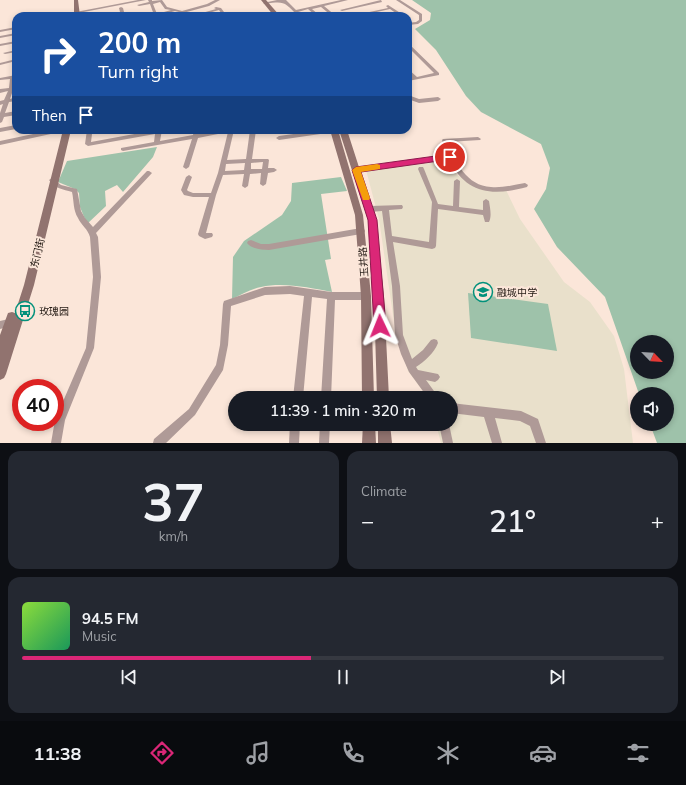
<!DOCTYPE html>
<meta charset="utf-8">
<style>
:root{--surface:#171b24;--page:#242831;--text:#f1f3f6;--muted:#9ea1a6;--line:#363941;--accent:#db2777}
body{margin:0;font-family:Mulish,"Noto Sans SC",sans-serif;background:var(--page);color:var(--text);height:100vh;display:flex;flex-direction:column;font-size:15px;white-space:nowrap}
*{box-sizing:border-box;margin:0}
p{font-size:13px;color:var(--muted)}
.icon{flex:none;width:22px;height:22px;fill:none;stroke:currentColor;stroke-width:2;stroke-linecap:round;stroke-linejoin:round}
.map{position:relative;height:443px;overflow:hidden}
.details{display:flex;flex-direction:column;gap:8px;padding:8px;background:#0d0f14;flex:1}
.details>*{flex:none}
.banner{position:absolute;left:12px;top:12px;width:400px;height:122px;border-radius:12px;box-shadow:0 2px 6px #0003;background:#1a4fa0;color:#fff;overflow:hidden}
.needle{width:26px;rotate:115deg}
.tools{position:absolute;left:630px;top:335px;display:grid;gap:8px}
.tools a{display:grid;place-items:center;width:44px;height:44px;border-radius:50%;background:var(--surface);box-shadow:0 2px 6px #0003;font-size:20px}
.speed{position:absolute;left:12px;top:379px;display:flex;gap:8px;font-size:20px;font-weight:700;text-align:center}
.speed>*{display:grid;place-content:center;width:52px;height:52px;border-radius:50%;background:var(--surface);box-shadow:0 2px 6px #0003;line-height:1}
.speed .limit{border:6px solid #d22;background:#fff;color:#111}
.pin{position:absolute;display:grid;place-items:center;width:34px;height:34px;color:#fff;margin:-17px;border:2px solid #fff;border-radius:50%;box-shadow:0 1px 4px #0007}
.me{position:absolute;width:44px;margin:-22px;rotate:358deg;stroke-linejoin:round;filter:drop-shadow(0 0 3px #0008)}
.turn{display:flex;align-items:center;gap:14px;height:84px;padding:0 20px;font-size:18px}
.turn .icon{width:52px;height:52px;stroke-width:2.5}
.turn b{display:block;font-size:28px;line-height:34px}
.then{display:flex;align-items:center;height:38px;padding:0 20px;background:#0003;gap:8px;font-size:15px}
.big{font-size:30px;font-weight:600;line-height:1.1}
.details .widget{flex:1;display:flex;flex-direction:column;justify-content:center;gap:6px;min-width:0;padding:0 14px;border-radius:12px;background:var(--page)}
.details .dial{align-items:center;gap:0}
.dial b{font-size:52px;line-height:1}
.song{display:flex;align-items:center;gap:12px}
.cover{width:48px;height:48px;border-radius:6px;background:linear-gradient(135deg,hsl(90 70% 55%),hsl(150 70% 35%))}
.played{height:4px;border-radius:2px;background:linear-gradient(90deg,var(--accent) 45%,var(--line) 45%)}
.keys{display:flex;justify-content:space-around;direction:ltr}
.heat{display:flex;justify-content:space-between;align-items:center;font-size:22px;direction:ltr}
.details .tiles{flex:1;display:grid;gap:8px;grid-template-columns:1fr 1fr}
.widget:last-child{grid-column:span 2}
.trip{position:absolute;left:228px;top:391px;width:230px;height:40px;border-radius:20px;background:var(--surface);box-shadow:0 2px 6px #0003;font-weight:600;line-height:40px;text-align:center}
.menu{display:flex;height:64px;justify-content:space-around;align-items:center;background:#090b0e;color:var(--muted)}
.menu .icon{width:28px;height:28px}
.menu .on{color:var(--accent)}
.menu b{font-size:18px;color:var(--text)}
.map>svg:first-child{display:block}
.education{fill:#e9e0cb}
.green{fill:#9ec2aa;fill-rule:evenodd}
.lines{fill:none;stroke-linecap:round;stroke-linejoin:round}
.street{fill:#af9a97;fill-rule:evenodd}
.secondary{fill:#91736f;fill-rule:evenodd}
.route{fill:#db2777;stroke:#8e194d}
.slow{fill:#f59e0b}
.labels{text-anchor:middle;stroke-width:4;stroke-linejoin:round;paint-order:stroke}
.street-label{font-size:10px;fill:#231a14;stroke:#fbe6d9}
.poi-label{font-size:10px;fill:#231a14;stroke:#fbe6d9;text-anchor:start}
</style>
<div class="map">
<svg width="686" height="443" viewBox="0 0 686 443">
<rect width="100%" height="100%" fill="#fbe6d9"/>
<!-- education -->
<polygon class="education" points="447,159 457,175 474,185 506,190 520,219 564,282 590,302 614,336 624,369 633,443 441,443 436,424 451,424 451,398 428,398 408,371 394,322 379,219 366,170"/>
<!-- green -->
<g class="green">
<path d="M412 0H686V443H657L650 424H667V394H639L605 297 557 247 534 209 546 189 550 168 541 144 481 112 466 96 436 50 415 29 430 20 431 13ZM637 342H667V372H637Z"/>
<polygon points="157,147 153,157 123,192 117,185 105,191 106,206 87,224 80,207 79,193 75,189 58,182 67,161"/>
<path d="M341 177 347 191 321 194 331 259 325 260 332 292C310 288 284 282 261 287 251 289 241 295 232 299L233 257 244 241 282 215 291 201 292 183Z"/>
<polygon points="468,293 548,304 557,351 471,338"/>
</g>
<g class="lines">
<!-- street -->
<g class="street">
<polygon points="138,0 146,0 63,16 55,16"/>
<path d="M148 0H152V1L162 0 167 7 182 11 207 4 215 0H220L209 6 183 13 175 11 157 16 154 15 150 4 139 6 137 5 149 2ZM160 2 165 9 171 10 157 14 153 4Z"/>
<path d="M277 0H286L296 10 341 0H348L324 6 336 16H332L321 7 312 9 320 16H316L308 9 298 12 302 16H298C284 2 285 1 265 4L263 3Z"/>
<polygon points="381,0 382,2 342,11 340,10"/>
<polygon points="396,0 400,0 422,14 422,21 418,24 408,25 408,23 416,22 419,20 419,15"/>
<polygon points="388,5 405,16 400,16 390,9 359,16 351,16 388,8 386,6"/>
<polygon points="121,7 123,8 125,16 121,16 119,8"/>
<polygon points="216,7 221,8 227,16 223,16 219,10 198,16 195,15 216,9 214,8"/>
<polygon points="16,27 16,29 0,32 0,30"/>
<polygon points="16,33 16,35 0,38 0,36"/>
<polygon points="16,41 16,43 0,46 0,44"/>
<polygon points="408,43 439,73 439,75 408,81 408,79 412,78 408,73 408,69 417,77 434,73 408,47"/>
<polygon points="16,50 16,52 5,54 3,53"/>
<polygon points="16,59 16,61 0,65 0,63"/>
<polygon points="16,75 14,87 16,87 16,89 13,90 10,99 16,97 16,101 9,102 5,113 16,111 16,115 4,117 2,122 0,123 0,113 3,104 0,105 0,101 4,100 8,91 0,93 0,89 9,88 10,79 0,80 0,78"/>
<polygon points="408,95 419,99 438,97 441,99 438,101 419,103 408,99"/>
<polygon points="16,125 16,129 0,132 0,128"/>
<polygon points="52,130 63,130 60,132 0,145 0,141"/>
<path d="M87 130H108L107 131 92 134 91 142 156 130H162L160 141 193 135 194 130H200L199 134 221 130H234L227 160 246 159 250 130H256L252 159H268L269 160 268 168H274L277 170 274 172 268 173 266 184 263 186 260 184 261 173 250 174 248 186 245 188 242 186 244 174 223 175 216 195 206 233H212L213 235 212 237 205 239 199 236 198 234 209 197H193L184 195 181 190 186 177 189 175 192 177 187 190 188 191 193 193H211L218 173 228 132 198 138 189 167 186 169 183 167 192 139 123 151 121 150V148L154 142 155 134 88 146 85 144ZM263 162 262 169H251V163ZM245 163 244 170 225 171 226 164Z"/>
<polygon points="322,130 337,130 334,132 279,140 276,138 279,136"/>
<path d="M478 137 481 139 480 140 448 142C455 162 467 186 491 187 502 188 514 185 525 183L528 185 527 187C493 196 466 195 449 159L356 172 353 170 356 168 447 155 442 140 443 139Z"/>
<path d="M419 167H423L424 169 438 204 453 206 454 181 457 179 460 181 459 207 483 210V201L486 199 489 201C490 208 492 216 489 222H485L483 215 438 209 436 246 435 248 432 249 393 242 400 286 403 335 412 359 423 350 431 340 434 339 437 340 438 343C434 353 425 361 416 367L418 370 438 374 440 377 438 380 435 382 426 380 439 398H428L409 372 401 354 395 335 392 286 382 211 370 212 367 209 370 206 402 205 403 207 402 209 389 210 392 236 429 242 432 202 418 169Z"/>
<path d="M147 171H149L152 173 96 233 98 237 101 277 94 348 65 420 61 443H51L55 420 86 348 93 277 90 237C88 229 81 225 78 218 73 210 74 201 72 192 63 189 55 189 49 180L52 178 61 185 77 189 81 211 85 218 93 227Z"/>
<path d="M361 228 364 229 365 231 364 233 361 234 269 250C261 250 252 249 247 243L248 241 251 240 261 244H269Z"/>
<polygon points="290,286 331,292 366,292 369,293 370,296 369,299 366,300 335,300 331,398 321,398 327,299 312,297 303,398 293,398 304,296 290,294 265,295 231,306 228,345 223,370 195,415 166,443 153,443 154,439 189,409 216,365 220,345 223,304 224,301 265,287"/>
<polygon points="13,318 16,319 17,322 16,325 0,329 0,321"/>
<polygon points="451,403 521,411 538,419 546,443 536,443 530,426 520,421 495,418 502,443 492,443 484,417 451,413"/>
<polygon points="290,424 300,424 299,443 289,443"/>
<polygon points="320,424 330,424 329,443 319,443"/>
<polygon points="439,424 449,424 453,443 443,443"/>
</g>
<!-- secondary -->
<g class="secondary">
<polygon points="74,0 78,0 80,16 74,16"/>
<polygon points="261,0 266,0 280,16 274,16"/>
<polygon points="63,130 71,130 34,285 6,374 4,378 0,380 0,335 8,313 12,312 15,313 24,285"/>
<polygon points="330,130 338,130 363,215 371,296 374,398 362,398 361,296 355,215"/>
<polygon points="339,130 347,130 376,220 384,297 389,398 377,398 374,297 368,220"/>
<polygon points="363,424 375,424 376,443 362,443"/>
<polygon points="378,424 390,424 392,443 378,443"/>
</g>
</g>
<!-- route -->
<polygon class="route" points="450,154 454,157 453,159 361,172 377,220 386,326 384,330 380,331 376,330 374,326 368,220 352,170 356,167"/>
<!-- slow -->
<polygon class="slow" points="377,164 380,165 380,169 361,172 370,198 369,200 363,200 352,170 356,167"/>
<!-- icons -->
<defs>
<symbol id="school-ring" viewBox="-11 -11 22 22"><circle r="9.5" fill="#fbe6d9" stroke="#03917b" stroke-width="1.5"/><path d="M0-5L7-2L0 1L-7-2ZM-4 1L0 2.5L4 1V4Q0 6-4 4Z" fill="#03917b"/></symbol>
<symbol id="bus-ring" viewBox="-11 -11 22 22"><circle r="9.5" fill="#fbe6d9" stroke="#03917b" stroke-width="1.5"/><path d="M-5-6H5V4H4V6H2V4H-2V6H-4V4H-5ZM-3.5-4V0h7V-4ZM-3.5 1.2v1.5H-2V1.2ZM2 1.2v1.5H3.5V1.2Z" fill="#03917b"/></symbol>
</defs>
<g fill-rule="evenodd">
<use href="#school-ring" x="472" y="281" width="22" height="22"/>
<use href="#bus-ring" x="14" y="300" width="22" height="22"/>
</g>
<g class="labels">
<!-- street labels -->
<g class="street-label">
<text transform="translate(37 253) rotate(-76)" y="4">东门街</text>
<text transform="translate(363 262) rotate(-94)" y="4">玉井路</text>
</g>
<!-- poi labels -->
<g class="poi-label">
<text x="497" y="296">融城中学</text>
<text x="39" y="315">玫瑰园</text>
</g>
</g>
</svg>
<div class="tools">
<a><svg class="needle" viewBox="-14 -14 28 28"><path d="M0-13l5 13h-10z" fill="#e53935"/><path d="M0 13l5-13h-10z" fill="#9ea1a6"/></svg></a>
<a><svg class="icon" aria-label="sound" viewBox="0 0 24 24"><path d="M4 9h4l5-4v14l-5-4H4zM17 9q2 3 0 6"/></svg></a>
</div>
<div class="speed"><div class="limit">40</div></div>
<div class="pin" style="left:450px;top:157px;background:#d93025"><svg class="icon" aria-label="arrive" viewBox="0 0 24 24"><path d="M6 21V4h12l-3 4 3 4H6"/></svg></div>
<svg class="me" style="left:380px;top:326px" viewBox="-20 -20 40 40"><path d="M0-17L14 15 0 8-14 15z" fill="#db2777" stroke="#fff" stroke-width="4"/></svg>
<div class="trip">11:39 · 1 min · 320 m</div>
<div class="banner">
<div class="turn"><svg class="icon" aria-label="right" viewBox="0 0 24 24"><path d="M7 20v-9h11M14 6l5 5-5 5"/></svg><div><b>200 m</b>Turn right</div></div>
<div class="then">Then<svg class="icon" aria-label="arrive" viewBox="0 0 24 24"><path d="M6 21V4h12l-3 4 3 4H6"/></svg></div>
</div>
</div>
<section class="details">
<div class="tiles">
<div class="widget dial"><b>37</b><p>km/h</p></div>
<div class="widget"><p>Climate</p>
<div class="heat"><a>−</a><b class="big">21°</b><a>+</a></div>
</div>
<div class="widget">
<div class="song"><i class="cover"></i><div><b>94.5 FM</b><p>Music</p></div></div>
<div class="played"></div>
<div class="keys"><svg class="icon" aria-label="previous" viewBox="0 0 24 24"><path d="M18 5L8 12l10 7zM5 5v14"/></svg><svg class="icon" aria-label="pause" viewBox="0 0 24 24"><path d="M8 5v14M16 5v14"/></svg><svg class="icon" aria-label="next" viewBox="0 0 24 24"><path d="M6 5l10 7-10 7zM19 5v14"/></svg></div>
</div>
</div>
</section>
<nav class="menu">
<b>11:38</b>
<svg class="icon on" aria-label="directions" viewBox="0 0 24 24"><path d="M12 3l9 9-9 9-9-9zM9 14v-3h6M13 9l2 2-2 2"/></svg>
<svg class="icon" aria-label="music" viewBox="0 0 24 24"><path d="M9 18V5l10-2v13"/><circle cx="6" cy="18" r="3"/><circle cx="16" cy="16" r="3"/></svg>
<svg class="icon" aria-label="phone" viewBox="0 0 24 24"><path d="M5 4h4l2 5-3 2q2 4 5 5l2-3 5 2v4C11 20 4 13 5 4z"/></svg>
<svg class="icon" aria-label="climate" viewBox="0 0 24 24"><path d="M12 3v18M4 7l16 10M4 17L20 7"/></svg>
<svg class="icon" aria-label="car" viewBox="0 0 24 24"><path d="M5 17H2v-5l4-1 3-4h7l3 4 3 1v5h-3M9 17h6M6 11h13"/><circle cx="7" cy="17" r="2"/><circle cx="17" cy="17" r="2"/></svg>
<svg class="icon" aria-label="filters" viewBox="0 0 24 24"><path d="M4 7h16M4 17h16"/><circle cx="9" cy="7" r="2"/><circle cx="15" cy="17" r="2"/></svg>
</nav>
